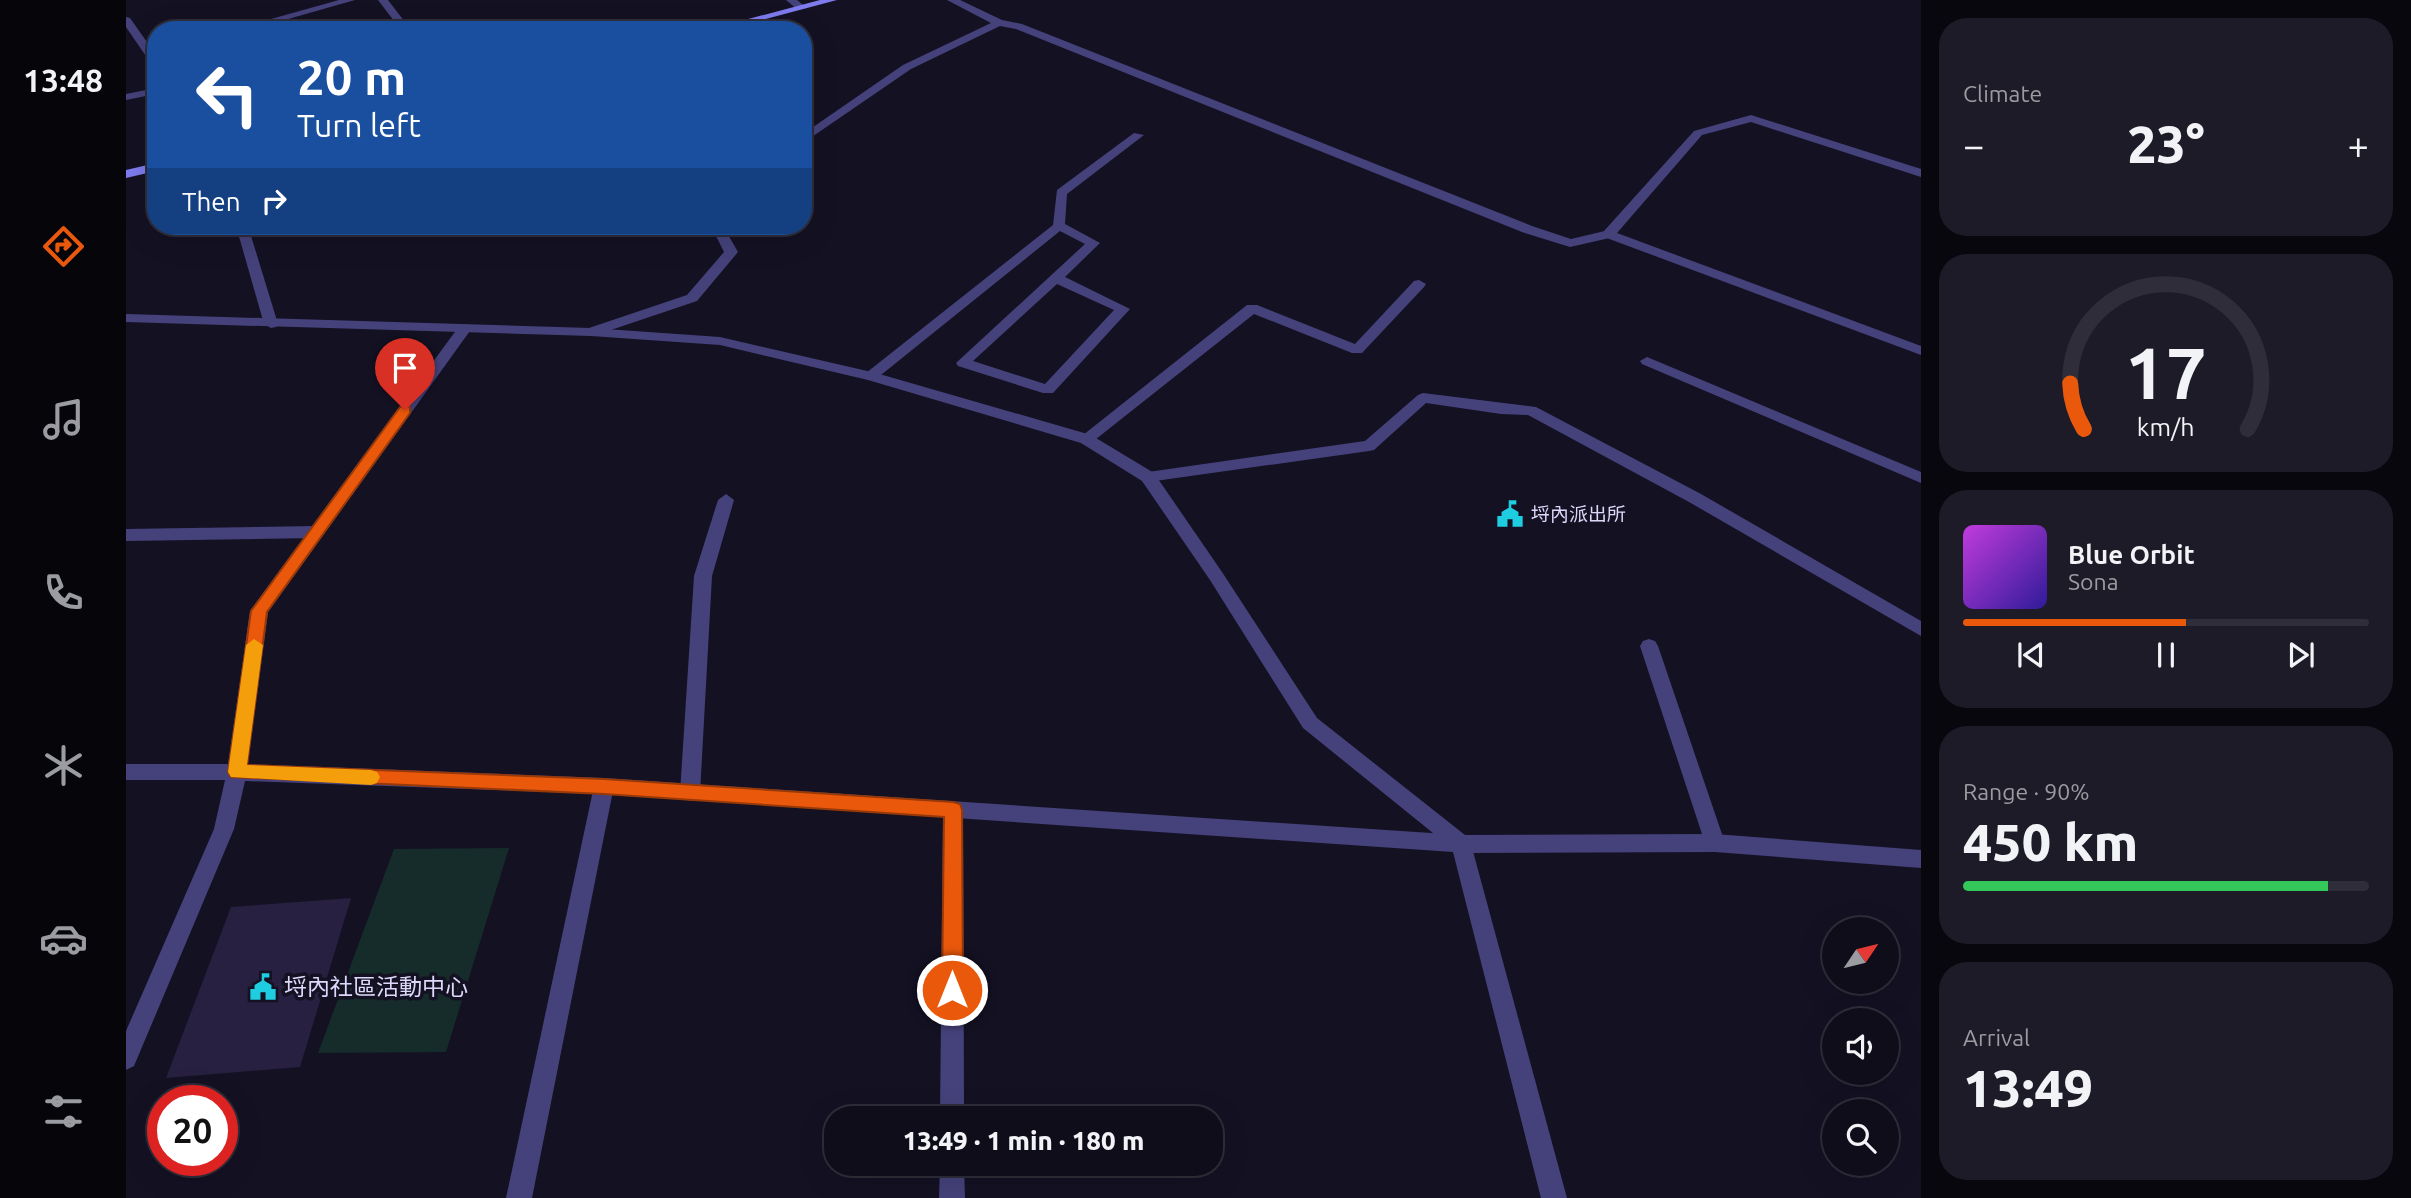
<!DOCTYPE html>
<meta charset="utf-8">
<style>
:root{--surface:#0f0d1a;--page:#1d1b27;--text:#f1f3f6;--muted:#9b9ca2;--line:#2f2d39;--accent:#ea580c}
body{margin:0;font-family:Ubuntu,"Noto Sans TC",sans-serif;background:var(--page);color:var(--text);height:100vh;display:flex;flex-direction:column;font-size:26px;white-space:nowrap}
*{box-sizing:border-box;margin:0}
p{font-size:23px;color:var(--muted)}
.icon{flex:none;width:38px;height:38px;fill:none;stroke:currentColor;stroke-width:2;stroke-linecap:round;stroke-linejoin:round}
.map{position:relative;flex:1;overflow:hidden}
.details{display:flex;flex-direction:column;gap:18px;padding:18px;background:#08070e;width:490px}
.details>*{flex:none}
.banner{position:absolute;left:21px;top:21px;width:665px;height:214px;border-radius:28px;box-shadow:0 7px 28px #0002,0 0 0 2px var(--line);background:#1a4fa0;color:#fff;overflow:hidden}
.needle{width:46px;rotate:55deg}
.buttons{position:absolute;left:1696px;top:917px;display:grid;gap:14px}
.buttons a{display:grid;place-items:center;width:77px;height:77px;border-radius:50%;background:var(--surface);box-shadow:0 7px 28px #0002,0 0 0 2px var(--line);font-size:35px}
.speed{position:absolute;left:21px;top:1085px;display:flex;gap:14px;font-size:35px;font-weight:700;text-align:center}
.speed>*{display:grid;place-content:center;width:91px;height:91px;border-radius:50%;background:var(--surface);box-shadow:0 7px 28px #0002,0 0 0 2px var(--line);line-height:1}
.speed .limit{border:10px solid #d22;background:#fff;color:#111}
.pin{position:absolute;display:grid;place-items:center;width:60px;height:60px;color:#fff;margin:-72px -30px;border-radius:50% 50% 50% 0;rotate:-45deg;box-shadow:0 0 7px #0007}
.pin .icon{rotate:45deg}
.me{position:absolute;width:77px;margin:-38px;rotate:0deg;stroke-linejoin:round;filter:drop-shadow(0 0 5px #0008)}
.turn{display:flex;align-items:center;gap:24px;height:147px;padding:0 35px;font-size:32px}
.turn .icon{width:91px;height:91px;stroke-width:2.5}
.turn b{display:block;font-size:49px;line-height:60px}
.then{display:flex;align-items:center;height:66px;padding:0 35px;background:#0003;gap:14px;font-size:26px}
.big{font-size:52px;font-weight:800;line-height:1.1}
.details .card{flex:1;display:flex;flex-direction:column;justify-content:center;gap:10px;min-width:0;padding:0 24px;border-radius:28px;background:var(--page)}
.details .dial{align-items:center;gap:0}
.dial svg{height:182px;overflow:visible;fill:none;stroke:var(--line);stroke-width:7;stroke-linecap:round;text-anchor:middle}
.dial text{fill:var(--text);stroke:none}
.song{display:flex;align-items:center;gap:21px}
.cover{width:84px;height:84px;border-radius:10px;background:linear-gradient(135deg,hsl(290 70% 55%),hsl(250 70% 35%))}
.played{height:7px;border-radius:4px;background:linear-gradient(90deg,var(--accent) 55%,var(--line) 55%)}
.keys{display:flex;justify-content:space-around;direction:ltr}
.heat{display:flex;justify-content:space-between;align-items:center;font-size:38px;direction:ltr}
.charge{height:10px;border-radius:5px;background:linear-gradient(90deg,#34c759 90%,var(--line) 0)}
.trip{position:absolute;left:698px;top:1106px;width:399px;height:70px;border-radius:28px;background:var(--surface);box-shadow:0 7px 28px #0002,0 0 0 2px var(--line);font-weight:800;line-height:70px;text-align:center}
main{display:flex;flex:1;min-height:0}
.menu{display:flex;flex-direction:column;width:126px;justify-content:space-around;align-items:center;background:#06050a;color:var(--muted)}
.menu .icon{width:49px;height:49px}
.menu .on{color:var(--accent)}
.menu b{font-size:32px;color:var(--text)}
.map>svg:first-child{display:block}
.green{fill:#152c2b}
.building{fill:#272041}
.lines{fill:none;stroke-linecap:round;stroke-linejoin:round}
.service{fill:#45427b;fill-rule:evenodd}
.minor{fill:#45427b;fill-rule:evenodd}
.tertiary{fill:#45427b;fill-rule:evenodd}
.secondary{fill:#7e7bed;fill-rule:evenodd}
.route{fill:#ea580c;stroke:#983908;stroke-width:2}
.slow{fill:#f59e0b}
.labels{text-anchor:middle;stroke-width:7;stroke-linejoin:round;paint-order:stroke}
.poi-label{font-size:19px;fill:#dcd8fa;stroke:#141123;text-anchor:start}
.near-poi-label{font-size:23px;fill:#dcd8fa;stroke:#141123;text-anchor:start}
</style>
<main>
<nav class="menu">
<b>13:48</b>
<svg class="icon on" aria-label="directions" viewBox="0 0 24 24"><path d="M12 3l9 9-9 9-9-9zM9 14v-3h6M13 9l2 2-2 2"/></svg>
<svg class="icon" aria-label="music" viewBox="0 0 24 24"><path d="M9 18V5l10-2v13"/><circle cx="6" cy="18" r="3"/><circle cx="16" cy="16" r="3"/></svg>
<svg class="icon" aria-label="phone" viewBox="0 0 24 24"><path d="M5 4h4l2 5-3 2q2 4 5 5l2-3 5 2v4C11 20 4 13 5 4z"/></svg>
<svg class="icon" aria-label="climate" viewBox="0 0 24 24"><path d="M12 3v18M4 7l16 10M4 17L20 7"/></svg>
<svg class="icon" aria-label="car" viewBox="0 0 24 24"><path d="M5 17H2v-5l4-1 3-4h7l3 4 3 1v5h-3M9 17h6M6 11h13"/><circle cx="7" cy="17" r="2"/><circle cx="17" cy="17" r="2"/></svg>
<svg class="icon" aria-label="filters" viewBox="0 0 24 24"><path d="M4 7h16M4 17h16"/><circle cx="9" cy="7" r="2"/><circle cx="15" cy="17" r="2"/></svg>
</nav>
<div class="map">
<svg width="1795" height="1198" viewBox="0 0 1795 1198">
<rect width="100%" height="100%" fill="#141123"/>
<!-- green -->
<polygon class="green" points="383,848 320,1052 192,1053 268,849"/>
<!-- building -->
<polygon class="building" points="225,898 174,1067 40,1078 105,907"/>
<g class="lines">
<!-- service -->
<g class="service">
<polygon points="213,0 229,0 124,30 106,30"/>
<polygon points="252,0 262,0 285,30 275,30"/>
<polygon points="660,0 671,0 681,8 672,10"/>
<polygon points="0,17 4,18 30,55 30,66 26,65 0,27"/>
<polygon points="30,88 30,94 0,100 0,94"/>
<polygon points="1625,115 1795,169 1795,177 1625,122 1576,135 1491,233 1795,346 1795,355 1478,237 1478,231 1568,131"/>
<path d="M1008 133 1018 135 941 194 939 224 974 243 939 277 1004 309 927 393H917L832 366 830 363 959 244 934 231 750 379H740L738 376 740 373 927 225 931 190ZM931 284 988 310 919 384 847 361Z"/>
<polygon points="110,226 122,226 152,324 150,327 145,328 138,324"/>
<polygon points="1293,280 1300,284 1298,287 1236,353 1226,353 1128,314 965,443 960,444 952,439 1121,305 1131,305 1229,344 1288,281"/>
<polygon points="1521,357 1795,472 1795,483 1516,364 1514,361"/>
<polygon points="1297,393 1410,407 1575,494 1795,621 1795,636 1563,502 1402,415 1375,414 1300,403 1248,450 1243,451 1022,482 1014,477 1022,472 1239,441 1292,395"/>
<polygon points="600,494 608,500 586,576 574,793 571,799 564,801 557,799 554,793 568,576 592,500"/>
<polygon points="189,526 197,532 189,538 0,541 0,529"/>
<polygon points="1523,639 1529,641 1532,646 1599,843 1596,849 1589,852 1582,849 1579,843 1514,646 1517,641"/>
<polygon points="478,778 485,780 488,786 406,1198 380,1198 468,786 471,780"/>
<polygon points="827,801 834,804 837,810 838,1118 814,1118 817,810 820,804"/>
<polygon points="814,1164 838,1164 839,1198 813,1198"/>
</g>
<!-- minor -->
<g class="minor">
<polygon points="821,0 834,0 876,20 896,24 1406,226 1445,239 1483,230 1489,234 1488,237 1444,247 1396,232 890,29 874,26 785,69 677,143 677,134 777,65 865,23"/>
<polygon points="585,226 597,226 612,252 571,301 470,335 460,335 460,329 561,295 598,252"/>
<polygon points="339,324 346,328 142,612 122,764 478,778 1335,835 1342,838 1345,844 1441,1198 1415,1198 1327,852 478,794 119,781 108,829 8,1066 0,1070 0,1031 88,829 99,780 0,780 0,764 102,764 124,611 334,325"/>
</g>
<!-- tertiary -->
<polygon class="tertiary" points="0,314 465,328 594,337 750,373 965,435 1028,473 1096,572 1191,718 1339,835 1589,834 1795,850 1795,868 1589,852 1335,853 1328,850 1177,728 1084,580 1016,481 955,443 742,380 594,345 465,336 0,322"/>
<!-- secondary -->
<g class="secondary">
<polygon points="694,0 711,0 599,30 581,30"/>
<polygon points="30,163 30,171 0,178 0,170"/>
</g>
</g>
<!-- route -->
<polygon class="route" points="279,405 284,407 284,413 141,612 121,765 478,779 827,802 834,804 836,810 837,990 834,997 826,999 819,997 816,990 818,817 478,794 105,777 102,772 125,611 274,407"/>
<!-- slow -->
<polygon class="slow" points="128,639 137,645 121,765 245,770 251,772 254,777 251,783 245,785 105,777 102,772 120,645"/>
<!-- icons -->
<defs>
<symbol id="civic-bare" viewBox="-9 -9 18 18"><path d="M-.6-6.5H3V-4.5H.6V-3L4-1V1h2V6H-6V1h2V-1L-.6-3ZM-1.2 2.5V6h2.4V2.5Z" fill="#1ecde0" stroke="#141123" stroke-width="2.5" paint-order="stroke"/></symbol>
</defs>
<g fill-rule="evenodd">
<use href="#civic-bare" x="1365" y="495" width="38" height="38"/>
<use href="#civic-bare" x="118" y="968" width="38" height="38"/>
</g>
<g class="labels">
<!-- poi labels -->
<g class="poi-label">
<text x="1405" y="521">埒內派出所</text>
</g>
<!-- near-poi labels -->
<g class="near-poi-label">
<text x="158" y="995">埒內社區活動中心</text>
</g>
</g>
</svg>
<div class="buttons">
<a><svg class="needle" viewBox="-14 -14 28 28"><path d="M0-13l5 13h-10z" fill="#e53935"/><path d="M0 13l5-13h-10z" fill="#9b9ca2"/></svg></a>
<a><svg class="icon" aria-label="sound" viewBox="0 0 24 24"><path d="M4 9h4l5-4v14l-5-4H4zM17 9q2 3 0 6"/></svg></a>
<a><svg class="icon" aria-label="search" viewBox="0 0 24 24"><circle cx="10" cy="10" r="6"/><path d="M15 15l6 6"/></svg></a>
</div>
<div class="speed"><div class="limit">20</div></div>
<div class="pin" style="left:279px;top:410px;background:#d93025"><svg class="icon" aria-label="arrive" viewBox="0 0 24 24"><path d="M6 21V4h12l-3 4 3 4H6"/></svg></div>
<svg class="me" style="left:826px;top:990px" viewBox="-20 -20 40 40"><circle r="17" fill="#ea580c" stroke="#fff" stroke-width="3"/><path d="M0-11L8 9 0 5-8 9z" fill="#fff"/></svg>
<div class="trip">13:49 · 1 min · 180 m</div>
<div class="banner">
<div class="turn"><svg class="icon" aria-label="left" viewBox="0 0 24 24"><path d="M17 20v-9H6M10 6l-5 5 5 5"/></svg><div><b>20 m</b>Turn left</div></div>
<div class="then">Then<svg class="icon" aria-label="right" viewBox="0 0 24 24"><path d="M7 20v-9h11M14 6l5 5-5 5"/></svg></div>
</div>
</div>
<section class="details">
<div class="card"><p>Climate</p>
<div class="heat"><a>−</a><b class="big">23°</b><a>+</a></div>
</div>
<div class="card dial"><svg viewBox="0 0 100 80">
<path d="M14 69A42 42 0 1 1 86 69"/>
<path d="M14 69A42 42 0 0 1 8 49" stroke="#ea580c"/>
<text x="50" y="56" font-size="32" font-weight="700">17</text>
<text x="50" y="72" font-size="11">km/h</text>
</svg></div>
<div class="card">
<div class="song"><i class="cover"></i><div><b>Blue Orbit</b><p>Sona</p></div></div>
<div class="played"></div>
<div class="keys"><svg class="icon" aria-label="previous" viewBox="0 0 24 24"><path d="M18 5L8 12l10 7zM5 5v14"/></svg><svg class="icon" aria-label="pause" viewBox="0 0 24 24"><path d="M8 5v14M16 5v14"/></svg><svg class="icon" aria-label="next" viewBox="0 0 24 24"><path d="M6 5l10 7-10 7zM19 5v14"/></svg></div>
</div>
<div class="card"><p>Range · 90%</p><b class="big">450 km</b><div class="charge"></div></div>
<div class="card"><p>Arrival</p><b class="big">13:49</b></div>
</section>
</main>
